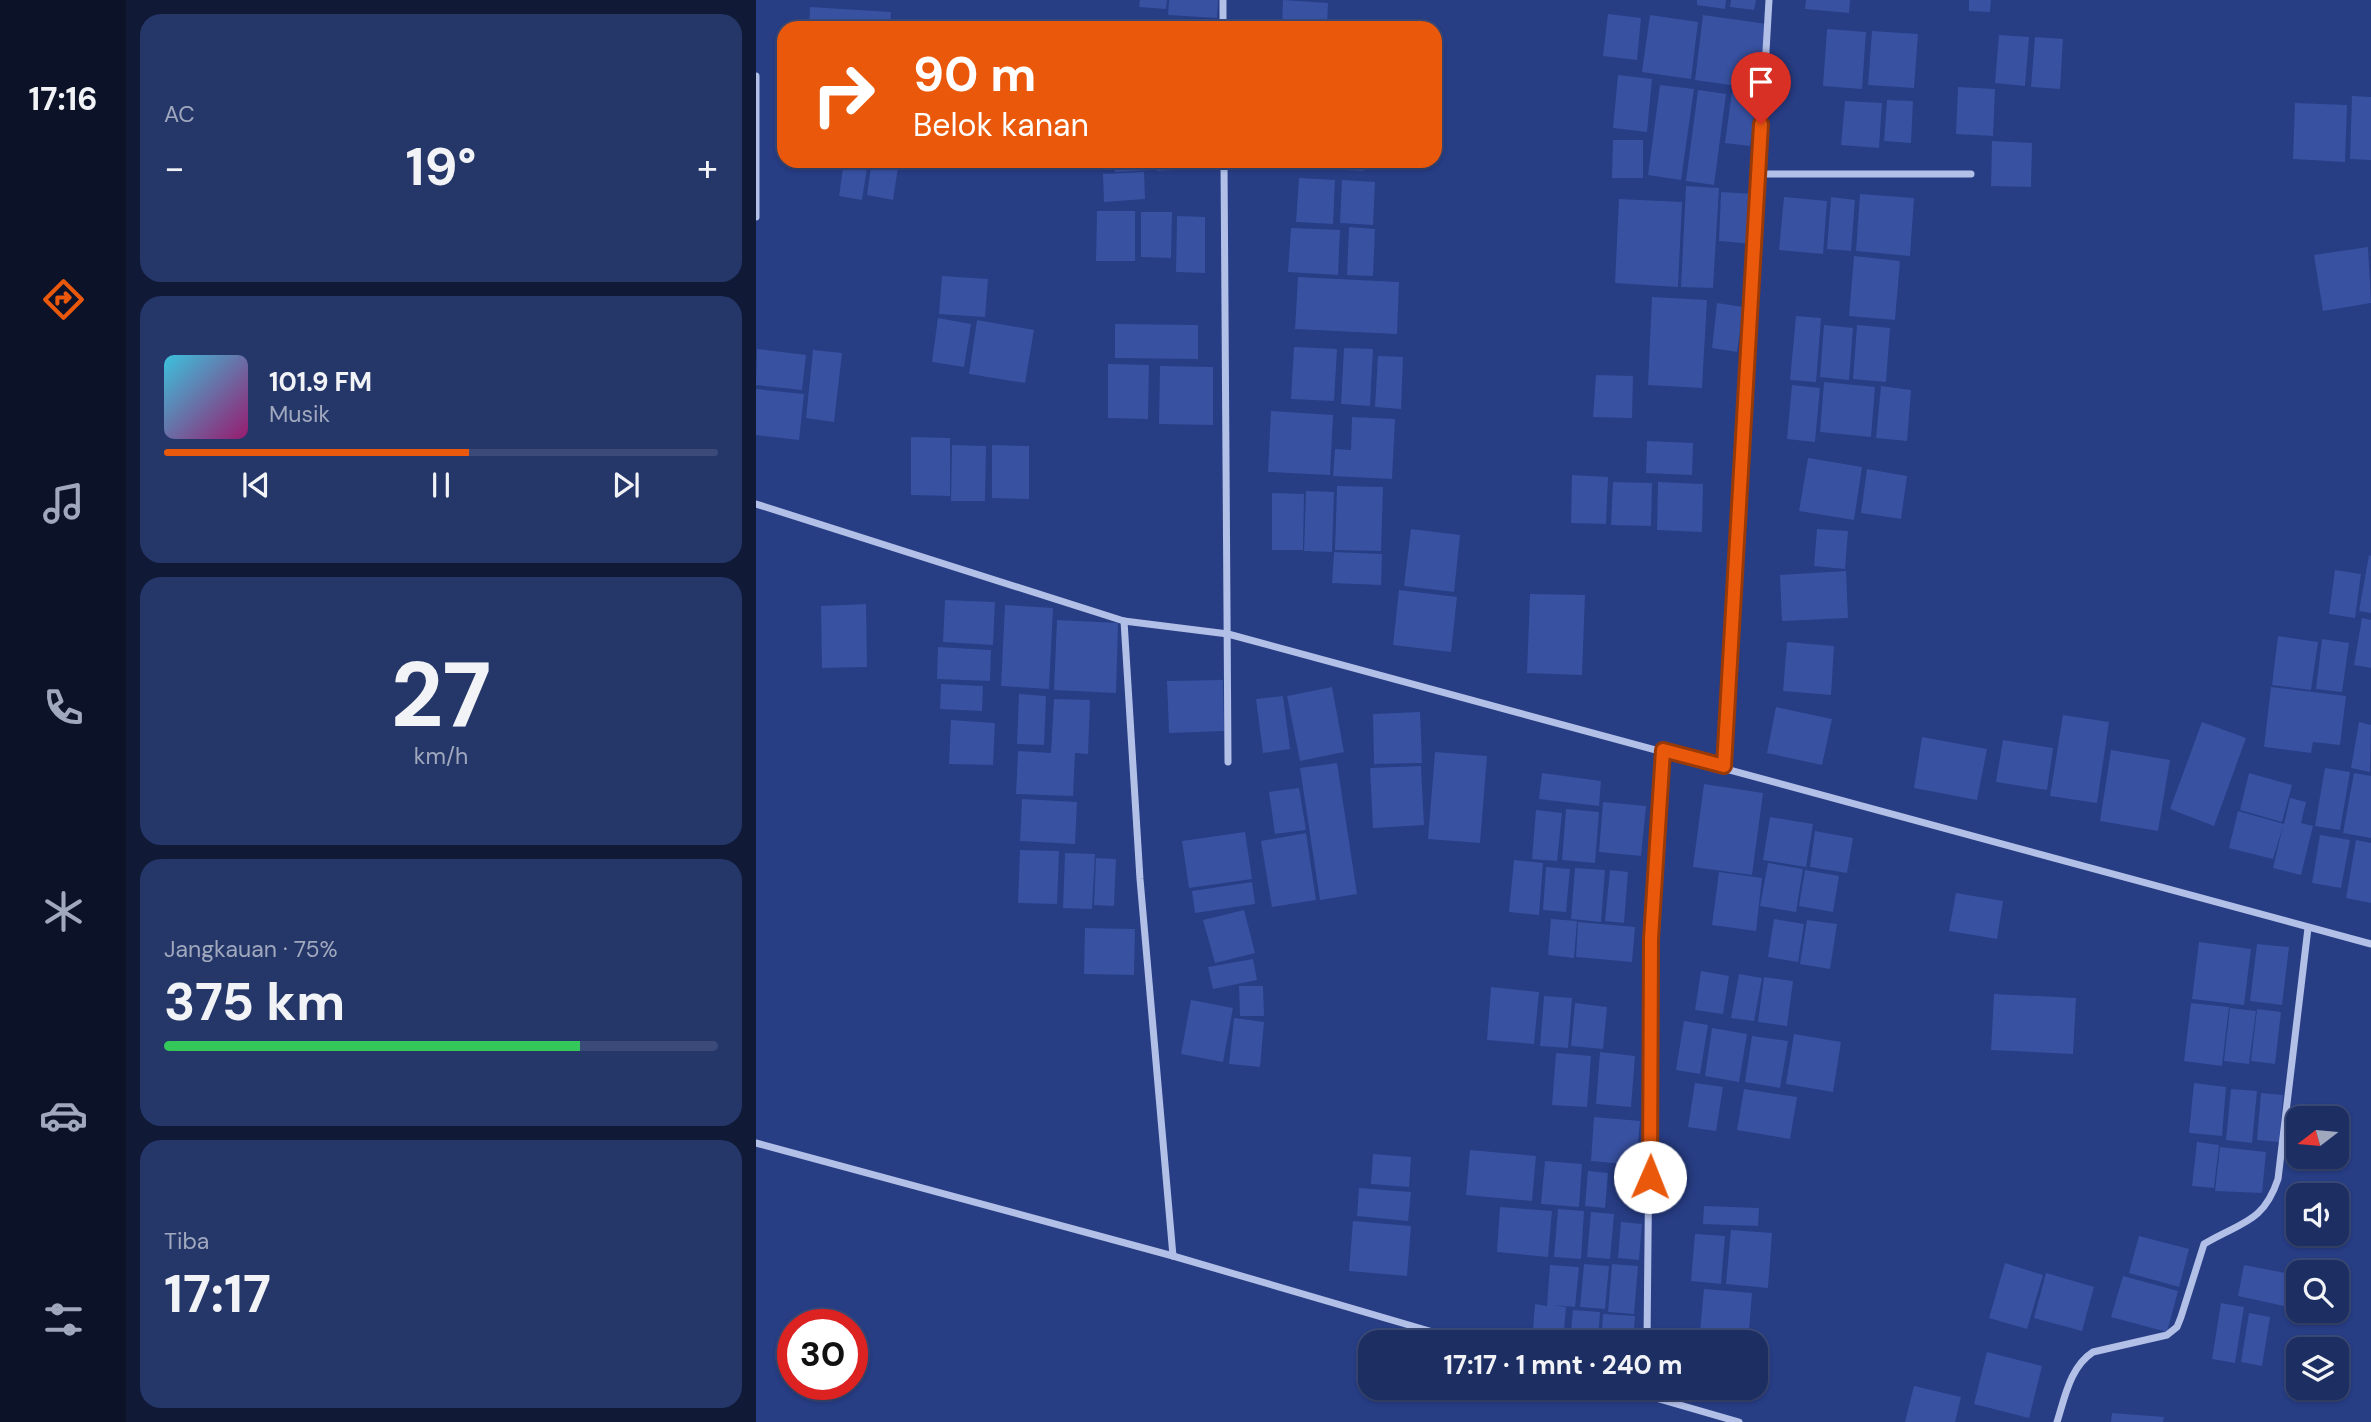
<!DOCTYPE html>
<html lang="id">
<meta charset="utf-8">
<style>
:root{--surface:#1d2e63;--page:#253669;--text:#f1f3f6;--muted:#a0a8be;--line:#3b4a78;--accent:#ea580c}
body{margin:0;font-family:"DM Sans",sans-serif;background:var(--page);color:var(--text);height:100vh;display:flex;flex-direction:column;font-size:26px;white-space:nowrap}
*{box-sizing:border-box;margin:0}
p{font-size:23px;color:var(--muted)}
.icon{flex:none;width:38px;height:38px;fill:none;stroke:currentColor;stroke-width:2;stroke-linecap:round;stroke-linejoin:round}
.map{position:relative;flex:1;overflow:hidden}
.drawer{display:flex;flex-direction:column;gap:14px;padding:14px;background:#101936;width:630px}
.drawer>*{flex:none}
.guide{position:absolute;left:21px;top:21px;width:665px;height:147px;border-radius:21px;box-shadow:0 2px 5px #0004,0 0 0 2px var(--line);background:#ea580c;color:#fff;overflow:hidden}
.needle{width:46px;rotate:254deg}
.tools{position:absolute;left:1530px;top:1106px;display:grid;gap:14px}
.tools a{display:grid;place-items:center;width:63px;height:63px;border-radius:14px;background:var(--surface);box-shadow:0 2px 5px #0004,0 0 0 2px var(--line);font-size:35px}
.speed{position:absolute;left:21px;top:1309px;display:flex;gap:14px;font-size:35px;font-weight:700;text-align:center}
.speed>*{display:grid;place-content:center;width:91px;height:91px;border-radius:50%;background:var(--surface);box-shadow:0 2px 5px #0004,0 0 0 2px var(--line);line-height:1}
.speed .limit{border:10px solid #d22;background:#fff;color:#111}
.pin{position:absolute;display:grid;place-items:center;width:60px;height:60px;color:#fff;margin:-72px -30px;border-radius:50% 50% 50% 0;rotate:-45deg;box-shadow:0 0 7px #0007}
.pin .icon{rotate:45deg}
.me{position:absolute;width:77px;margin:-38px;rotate:1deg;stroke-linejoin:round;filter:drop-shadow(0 0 5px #0008)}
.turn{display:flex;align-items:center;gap:24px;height:147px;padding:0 21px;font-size:32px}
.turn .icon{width:91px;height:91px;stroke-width:2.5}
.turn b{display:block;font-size:49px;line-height:60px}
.big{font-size:52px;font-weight:700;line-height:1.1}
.drawer .widget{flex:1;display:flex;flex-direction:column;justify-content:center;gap:10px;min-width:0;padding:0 24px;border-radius:21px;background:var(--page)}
.drawer .dial{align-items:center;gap:0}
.dial b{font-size:91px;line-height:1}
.song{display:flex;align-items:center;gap:21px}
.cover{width:84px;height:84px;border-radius:10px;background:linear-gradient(135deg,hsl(190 70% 55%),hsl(320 70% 35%))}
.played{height:7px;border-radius:4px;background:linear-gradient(90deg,var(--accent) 55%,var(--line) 55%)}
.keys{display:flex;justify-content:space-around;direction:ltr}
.heat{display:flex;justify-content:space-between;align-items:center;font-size:38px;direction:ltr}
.charge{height:10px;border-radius:5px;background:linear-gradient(90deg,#34c759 75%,var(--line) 0)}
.trip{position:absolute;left:602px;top:1330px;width:410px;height:70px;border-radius:21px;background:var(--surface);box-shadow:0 2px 5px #0004,0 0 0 2px var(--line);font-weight:700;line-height:70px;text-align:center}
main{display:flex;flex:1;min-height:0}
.tab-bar{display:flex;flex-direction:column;width:126px;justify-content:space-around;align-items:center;background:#0c1228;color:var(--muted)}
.tab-bar .icon{width:49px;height:49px}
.tab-bar .on{color:var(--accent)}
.tab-bar b{font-size:32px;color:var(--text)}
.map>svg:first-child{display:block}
.building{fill:#3851a1}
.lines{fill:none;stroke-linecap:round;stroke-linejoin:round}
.minor{stroke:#b2bfe7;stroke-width:7}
.route-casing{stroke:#983908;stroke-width:18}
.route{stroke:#ea580c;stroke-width:12}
</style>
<main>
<nav class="tab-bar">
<b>17:16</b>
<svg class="icon on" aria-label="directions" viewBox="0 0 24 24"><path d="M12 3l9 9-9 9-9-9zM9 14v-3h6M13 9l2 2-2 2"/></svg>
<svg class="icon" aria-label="music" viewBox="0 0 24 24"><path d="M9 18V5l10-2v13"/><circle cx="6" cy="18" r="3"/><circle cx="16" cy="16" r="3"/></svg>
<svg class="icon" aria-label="phone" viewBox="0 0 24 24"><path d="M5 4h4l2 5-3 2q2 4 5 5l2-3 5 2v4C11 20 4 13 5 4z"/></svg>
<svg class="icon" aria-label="climate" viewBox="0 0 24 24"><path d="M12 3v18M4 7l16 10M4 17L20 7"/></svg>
<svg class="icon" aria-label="car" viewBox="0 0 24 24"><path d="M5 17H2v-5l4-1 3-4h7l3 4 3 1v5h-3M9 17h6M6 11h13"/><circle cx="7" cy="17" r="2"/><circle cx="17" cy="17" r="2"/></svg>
<svg class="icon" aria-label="filters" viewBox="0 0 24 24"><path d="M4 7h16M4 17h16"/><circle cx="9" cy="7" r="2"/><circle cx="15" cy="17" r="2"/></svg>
</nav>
<section class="drawer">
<div class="widget"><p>AC</p>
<div class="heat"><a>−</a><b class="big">19°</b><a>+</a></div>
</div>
<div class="widget">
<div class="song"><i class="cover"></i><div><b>101.9 FM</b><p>Musik</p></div></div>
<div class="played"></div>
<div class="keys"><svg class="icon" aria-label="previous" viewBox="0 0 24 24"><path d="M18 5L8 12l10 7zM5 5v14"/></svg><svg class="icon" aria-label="pause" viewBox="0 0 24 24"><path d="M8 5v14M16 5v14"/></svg><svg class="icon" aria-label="next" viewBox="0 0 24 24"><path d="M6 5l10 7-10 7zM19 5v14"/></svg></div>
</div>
<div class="widget dial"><b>27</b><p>km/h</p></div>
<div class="widget"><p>Jangkauan · 75%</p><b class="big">375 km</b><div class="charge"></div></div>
<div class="widget"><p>Tiba</p><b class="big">17:17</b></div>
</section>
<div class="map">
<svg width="1615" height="1422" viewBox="0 0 1615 1422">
<rect width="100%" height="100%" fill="#273d84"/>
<!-- building -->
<g class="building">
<polygon points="384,0 411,0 410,9 383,7"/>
<polygon points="413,0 462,0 461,18 412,15"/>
<polygon points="527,0 572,3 571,28 526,28"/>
<polygon points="941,0 970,0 969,9 941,5"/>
<polygon points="975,0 1000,0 998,10 974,7"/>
<polygon points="1050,0 1094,0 1093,13 1049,9"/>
<polygon points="1213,0 1235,0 1234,12 1213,11"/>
<polygon points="54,7 135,12 134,28 53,28"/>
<polygon points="852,14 885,18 881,60 847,56"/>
<polygon points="894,15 942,22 935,79 886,72"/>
<polygon points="947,15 1011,24 1002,89 939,80"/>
<polygon points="1071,29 1110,32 1106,89 1067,86"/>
<polygon points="1116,31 1162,34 1158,88 1112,85"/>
<polygon points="1243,35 1273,37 1269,86 1239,83"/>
<polygon points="1279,37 1307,39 1304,89 1275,87"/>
<polygon points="862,75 896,79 891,132 857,128"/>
<polygon points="904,85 938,89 925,180 892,175"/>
<polygon points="1202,87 1239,89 1237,136 1200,134"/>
<polygon points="942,90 970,94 958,185 930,181"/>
<polygon points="976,92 1001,95 994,146 969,143"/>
<polygon points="1596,96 1615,97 1615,160 1594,159"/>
<polygon points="1131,100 1157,101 1155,143 1128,141"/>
<polygon points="1089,101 1126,103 1123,148 1085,145"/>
<polygon points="1539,103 1591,105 1589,162 1537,159"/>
<polygon points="857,140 887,140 887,178 856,178"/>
<polygon points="1236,141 1276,143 1275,187 1235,186"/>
<polygon points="88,161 112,161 106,200 83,196"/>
<polygon points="116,161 143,161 137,200 111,195"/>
<polygon points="359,161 395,161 396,170 359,172"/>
<polygon points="401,161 452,161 452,168 401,171"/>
<polygon points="567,161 609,161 608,171 566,169"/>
<polygon points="613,161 655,161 655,169 613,167"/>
<polygon points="388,172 389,199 348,202 347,174"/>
<polygon points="543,178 579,180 577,224 540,222"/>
<polygon points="586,180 619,182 617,225 584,223"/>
<polygon points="930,186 963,188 957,288 925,287"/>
<polygon points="965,192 1000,194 997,244 963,241"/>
<polygon points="1104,194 1158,198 1154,256 1100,251"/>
<polygon points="1028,197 1071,201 1067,254 1023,250"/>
<polygon points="1075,197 1099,200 1095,251 1071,249"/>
<polygon points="863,199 926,202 922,287 859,283"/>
<polygon points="341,211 379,211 379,261 340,261"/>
<polygon points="385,212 416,212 415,258 385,257"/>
<polygon points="421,216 449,217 449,273 420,272"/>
<polygon points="593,227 619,229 617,276 591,275"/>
<polygon points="535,228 584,230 582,275 532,272"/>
<polygon points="1612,247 1615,303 1567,311 1558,255"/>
<polygon points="1098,256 1144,261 1139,320 1093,316"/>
<polygon points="186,276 232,279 229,317 183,314"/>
<polygon points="542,277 643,282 641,334 539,329"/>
<polygon points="896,297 951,300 946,388 892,385"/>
<polygon points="961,303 987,307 981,352 956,348"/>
<polygon points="1040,316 1065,318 1060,382 1034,380"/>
<polygon points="182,318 215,324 208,367 176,362"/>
<polygon points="221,320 278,330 269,383 213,374"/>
<polygon points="359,324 442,325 442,359 359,358"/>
<polygon points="1068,325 1097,328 1093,380 1064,377"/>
<polygon points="1101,325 1134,328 1130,382 1097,379"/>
<polygon points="538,347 581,349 578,401 535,399"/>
<polygon points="588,348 617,349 614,406 585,404"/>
<polygon points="1,349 50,355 46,390 0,385"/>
<polygon points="57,350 86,353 78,422 50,418"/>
<polygon points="622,356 647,357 645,409 619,407"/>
<polygon points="352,364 393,365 392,419 352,418"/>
<polygon points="404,366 457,367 457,425 403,424"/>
<polygon points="840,375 877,376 876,418 837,417"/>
<polygon points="1068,382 1119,387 1115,437 1064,432"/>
<polygon points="1036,385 1064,388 1059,442 1031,439"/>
<polygon points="1125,386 1155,390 1151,441 1120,438"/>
<polygon points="0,389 48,394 43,440 0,435"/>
<polygon points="515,411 577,415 574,475 512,472"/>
<polygon points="596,417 639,419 636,479 577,476 579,449 595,450"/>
<polygon points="155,437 194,438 194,496 155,495"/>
<polygon points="891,441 937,443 936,475 890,473"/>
<polygon points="196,445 230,446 229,501 195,501"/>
<polygon points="236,445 273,446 273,499 236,498"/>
<polygon points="1052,458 1106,467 1098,520 1043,511"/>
<polygon points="1111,469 1151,476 1145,519 1105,513"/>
<polygon points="816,475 852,477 850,524 815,523"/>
<polygon points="857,482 896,483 895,526 855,525"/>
<polygon points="902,482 947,484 946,532 901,530"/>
<polygon points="581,486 627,487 625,551 579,550"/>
<polygon points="550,491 578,492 576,552 548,551"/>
<polygon points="516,493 548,494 547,550 516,550"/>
<polygon points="655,529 704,535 698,592 648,586"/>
<polygon points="1061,529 1092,531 1089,569 1058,566"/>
<polygon points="578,552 626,554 625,585 576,583"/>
<polygon points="1613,555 1615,556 1615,613 1603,611"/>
<polygon points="1579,570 1605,574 1599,618 1573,614"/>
<polygon points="1090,571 1092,618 1026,621 1024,575"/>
<polygon points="643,590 701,597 695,652 637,645"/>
<polygon points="774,594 829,595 826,675 771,673"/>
<polygon points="189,600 239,602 237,645 187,642"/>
<polygon points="110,604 111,667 66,668 65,606"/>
<polygon points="249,605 297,608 293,689 245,686"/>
<polygon points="1606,618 1615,620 1615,668 1598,665"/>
<polygon points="301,620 362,623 360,693 298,690"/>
<polygon points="1522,636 1562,642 1555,690 1516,685"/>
<polygon points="1566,639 1593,643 1586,692 1560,689"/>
<polygon points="1031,642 1078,646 1075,695 1027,691"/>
<polygon points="182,647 235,650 234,681 181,679"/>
<polygon points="467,680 468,731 413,733 411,681"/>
<polygon points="185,684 227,686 226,711 184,709"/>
<polygon points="576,687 588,752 544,761 531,696"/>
<polygon points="1515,687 1590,696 1584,745 1557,742 1555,753 1508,747"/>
<polygon points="263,694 290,696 288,745 261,744"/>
<polygon points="527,696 534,749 507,753 500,699"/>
<polygon points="298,699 334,700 332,754 319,753 317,796 260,794 262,751 295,753"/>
<polygon points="1020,707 1076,719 1066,765 1011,753"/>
<polygon points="664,712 666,763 618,764 617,714"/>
<polygon points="1307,715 1353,722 1341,803 1294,796"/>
<polygon points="195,720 239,723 237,765 193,764"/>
<polygon points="1446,722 1490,738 1458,826 1414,809"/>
<polygon points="1603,722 1615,725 1614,772 1595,768"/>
<polygon points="1166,737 1231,749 1221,800 1158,788"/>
<polygon points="1247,740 1297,748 1291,790 1240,782"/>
<polygon points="1355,750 1414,760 1402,831 1344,821"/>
<polygon points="679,752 731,756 724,843 672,839"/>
<polygon points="581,763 601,894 564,900 544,768"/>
<polygon points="665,766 668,825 617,828 614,768"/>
<polygon points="1569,768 1594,772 1584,830 1559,826"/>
<polygon points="786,773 845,781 843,806 783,799"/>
<polygon points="1493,773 1536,785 1526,822 1484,810"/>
<polygon points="1598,773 1615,776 1615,838 1587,833"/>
<polygon points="948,784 1007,793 996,875 937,867"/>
<polygon points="543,788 550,830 519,834 513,792"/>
<polygon points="1534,798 1550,802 1545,823 1557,826 1545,875 1517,868 1527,826 1517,859 1473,848 1482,811 1528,824"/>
<polygon points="266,799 321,802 319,844 264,841"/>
<polygon points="847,802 890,806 885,856 843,852"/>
<polygon points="810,809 843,812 839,863 806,860"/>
<polygon points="780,810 806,813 801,861 776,859"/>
<polygon points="1014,817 1057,824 1050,867 1007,860"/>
<polygon points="1059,831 1097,838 1091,873 1054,867"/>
<polygon points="489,832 496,879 433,888 426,841"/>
<polygon points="550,833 560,900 516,907 505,841"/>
<polygon points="1564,835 1594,840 1585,888 1556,883"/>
<polygon points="1600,840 1615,843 1615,903 1590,898"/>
<polygon points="264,850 303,851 301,904 262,903"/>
<polygon points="309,853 339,854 336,909 307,908"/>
<polygon points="340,858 360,859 358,906 338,905"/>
<polygon points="758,860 787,863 783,915 753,912"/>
<polygon points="1012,863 1047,869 1040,912 1004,906"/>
<polygon points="790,867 814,869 810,912 787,910"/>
<polygon points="819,868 849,870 845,922 815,919"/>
<polygon points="854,870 872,872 868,923 849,921"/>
<polygon points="1049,870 1083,876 1077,912 1043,906"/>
<polygon points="963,872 1006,878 1000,931 956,925"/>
<polygon points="496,882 499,904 439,913 436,891"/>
<polygon points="1200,893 1247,901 1241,939 1193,931"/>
<polygon points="488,910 499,953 459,963 447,920"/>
<polygon points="795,919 821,921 818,958 792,955"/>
<polygon points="1018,919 1048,924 1042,962 1012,957"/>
<polygon points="1051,920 1081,924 1074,969 1044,964"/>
<polygon points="822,922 879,927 876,962 820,957"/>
<polygon points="329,928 379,929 378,975 328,974"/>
<polygon points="1443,942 1495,949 1488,1005 1436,999"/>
<polygon points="1501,944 1533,947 1526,1005 1494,1001"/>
<polygon points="497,959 501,980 457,989 452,967"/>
<polygon points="945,971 973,976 967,1014 939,1010"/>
<polygon points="983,974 1006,978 998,1021 975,1018"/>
<polygon points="1008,977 1037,981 1031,1026 1002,1022"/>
<polygon points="483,986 507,986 508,1016 484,1016"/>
<polygon points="735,987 783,992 778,1044 731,1040"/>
<polygon points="1238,994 1320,998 1317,1054 1235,1050"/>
<polygon points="788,996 816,998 812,1048 784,1046"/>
<polygon points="435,1000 477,1008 467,1062 425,1054"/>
<polygon points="819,1003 851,1007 847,1049 815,1046"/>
<polygon points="1435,1003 1473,1007 1466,1066 1428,1061"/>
<polygon points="1474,1008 1500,1011 1493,1064 1468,1061"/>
<polygon points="1501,1009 1525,1012 1519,1064 1495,1061"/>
<polygon points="478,1018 508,1022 504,1067 473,1064"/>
<polygon points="928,1021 952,1025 944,1074 920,1070"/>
<polygon points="956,1028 991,1034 983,1082 949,1076"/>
<polygon points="1038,1034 1085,1042 1077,1092 1030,1084"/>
<polygon points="996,1036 1032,1041 1024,1088 989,1082"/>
<polygon points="844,1052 879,1056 875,1107 840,1104"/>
<polygon points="800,1053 835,1056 831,1107 796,1105"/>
<polygon points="939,1083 967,1087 960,1131 932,1127"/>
<polygon points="1438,1083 1470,1087 1466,1136 1433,1133"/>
<polygon points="988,1089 1041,1097 1034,1139 981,1130"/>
<polygon points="1475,1089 1501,1091 1496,1143 1470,1140"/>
<polygon points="1505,1093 1527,1095 1523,1142 1501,1140"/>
<polygon points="838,1117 884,1121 880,1165 835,1161"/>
<polygon points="1441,1142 1463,1145 1458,1188 1436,1186"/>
<polygon points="1464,1147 1510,1152 1506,1193 1459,1191"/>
<polygon points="714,1150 780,1156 776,1201 710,1195"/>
<polygon points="617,1154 655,1157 653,1187 615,1184"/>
<polygon points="789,1161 826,1164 823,1207 785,1204"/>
<polygon points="832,1171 852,1173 849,1208 829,1206"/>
<polygon points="603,1188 655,1192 652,1221 601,1216"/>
<polygon points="948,1206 1003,1208 1002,1226 947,1224"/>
<polygon points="744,1207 796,1211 792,1257 741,1252"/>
<polygon points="802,1209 828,1211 825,1259 798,1257"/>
<polygon points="835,1212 858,1214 854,1259 831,1257"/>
<polygon points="597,1221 655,1226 651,1276 593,1271"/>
<polygon points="865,1222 886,1224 883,1260 862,1258"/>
<polygon points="975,1230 1016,1233 1012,1288 970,1284"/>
<polygon points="939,1234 969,1236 965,1284 935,1281"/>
<polygon points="1383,1236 1433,1249 1423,1287 1373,1273"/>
<polygon points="1249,1263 1287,1275 1271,1329 1233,1318"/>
<polygon points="828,1264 853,1266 849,1309 824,1307"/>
<polygon points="856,1264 882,1266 878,1314 852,1312"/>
<polygon points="794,1265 823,1267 819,1307 798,1305 810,1307 807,1342 776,1342 779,1304 791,1306"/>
<polygon points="1488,1265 1534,1274 1528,1306 1482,1296"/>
<polygon points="1290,1273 1338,1287 1326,1331 1278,1318"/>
<polygon points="1367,1276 1422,1291 1411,1332 1355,1317"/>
<polygon points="948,1289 996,1293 992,1342 943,1342"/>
<polygon points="1465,1303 1488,1307 1479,1363 1456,1359"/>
<polygon points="817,1310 844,1312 842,1342 814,1342"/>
<polygon points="1493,1313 1514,1317 1506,1366 1485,1362"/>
<polygon points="847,1314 879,1316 877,1342 845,1342"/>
<polygon points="1231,1352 1286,1366 1273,1418 1218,1404"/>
<polygon points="1158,1386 1205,1397 1199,1422 1149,1422"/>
<polygon points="1356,1413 1408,1417 1407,1422 1355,1422"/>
</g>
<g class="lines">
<!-- minor -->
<g class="minor">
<polyline points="467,0 467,28"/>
<polyline points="0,76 0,217"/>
<polyline points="468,161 472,762"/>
<polyline points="1002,174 1215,174"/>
<polyline points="0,504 368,621 472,634 1615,944"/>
<polyline points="368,621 384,879 417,1256"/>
<polyline points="968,766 1013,0"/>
<polyline points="0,1143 417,1256 711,1342"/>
<polyline points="891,1342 895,939 907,750"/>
<polyline points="865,1388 983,1422"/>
<path d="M1301 1422C1309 1397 1314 1367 1337 1352L1411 1335 1421 1327 1425 1317 1448 1244C1484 1222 1507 1224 1522 1179L1552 928"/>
</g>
</g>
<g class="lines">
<defs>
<polyline id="route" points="894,1177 895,939 907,750 968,766 1005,124"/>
</defs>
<!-- route casing -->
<use href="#route" class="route-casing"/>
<!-- route -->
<use href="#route" class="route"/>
</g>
</svg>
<div class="tools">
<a><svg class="needle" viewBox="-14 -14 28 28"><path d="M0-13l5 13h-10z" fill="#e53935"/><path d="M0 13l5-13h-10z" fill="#a0a8be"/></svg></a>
<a><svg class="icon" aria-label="sound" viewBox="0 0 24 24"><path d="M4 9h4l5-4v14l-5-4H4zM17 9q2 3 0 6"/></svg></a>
<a><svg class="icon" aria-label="search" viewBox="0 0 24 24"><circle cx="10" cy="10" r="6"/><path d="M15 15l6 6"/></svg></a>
<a><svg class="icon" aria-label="layers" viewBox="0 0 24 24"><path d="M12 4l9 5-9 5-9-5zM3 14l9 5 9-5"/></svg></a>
</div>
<div class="speed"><div class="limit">30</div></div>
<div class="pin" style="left:1005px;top:124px;background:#d93025"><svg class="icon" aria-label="arrive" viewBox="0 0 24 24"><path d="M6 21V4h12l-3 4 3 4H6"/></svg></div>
<svg class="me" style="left:894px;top:1177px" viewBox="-20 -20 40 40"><circle r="19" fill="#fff"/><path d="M0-13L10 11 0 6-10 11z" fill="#ea580c"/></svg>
<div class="trip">17:17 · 1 mnt · 240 m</div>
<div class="guide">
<div class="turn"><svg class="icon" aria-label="right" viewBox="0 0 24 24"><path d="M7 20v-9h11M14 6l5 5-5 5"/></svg><div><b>90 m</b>Belok kanan</div></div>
</div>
</div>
</main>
